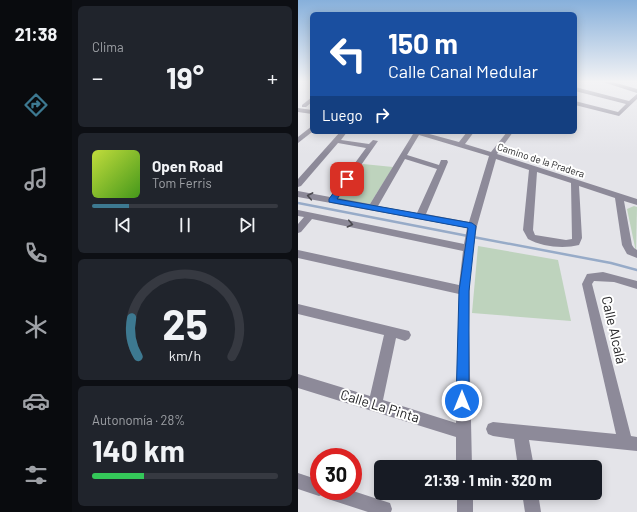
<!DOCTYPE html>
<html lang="es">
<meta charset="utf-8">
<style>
:root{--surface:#171b24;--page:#20242c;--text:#f1f3f6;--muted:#9ea1a6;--line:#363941;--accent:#3d7991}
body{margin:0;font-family:Barlow,sans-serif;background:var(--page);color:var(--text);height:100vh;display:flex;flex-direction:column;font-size:15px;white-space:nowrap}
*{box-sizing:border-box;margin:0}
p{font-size:13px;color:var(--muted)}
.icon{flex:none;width:22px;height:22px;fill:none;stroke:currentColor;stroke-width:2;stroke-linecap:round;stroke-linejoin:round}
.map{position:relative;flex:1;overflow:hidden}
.sheet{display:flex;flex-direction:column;gap:6px;padding:6px;background:#0d0f14;width:226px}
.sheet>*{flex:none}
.guide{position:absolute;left:12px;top:12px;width:267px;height:122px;border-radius:6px;box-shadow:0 2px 10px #0003;background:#1a4fa0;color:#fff;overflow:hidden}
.speed{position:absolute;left:12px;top:448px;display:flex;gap:8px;font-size:20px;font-weight:700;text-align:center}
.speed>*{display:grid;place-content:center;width:52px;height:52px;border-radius:50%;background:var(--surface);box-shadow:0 2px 10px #0003;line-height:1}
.speed .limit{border:6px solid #d22;background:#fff;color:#111}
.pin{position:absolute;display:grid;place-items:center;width:34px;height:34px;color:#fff;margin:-17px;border-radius:8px;box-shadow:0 2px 6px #0006}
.me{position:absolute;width:44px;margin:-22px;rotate:0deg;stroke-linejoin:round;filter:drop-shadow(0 0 3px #0008)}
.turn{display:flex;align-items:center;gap:14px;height:84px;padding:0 12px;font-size:18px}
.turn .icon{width:52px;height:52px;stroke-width:2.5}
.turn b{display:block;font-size:28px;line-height:34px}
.then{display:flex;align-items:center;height:38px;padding:0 12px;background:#0003;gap:8px;font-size:15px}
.big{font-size:30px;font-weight:700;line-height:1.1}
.sheet .card{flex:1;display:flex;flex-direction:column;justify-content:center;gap:6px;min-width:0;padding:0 14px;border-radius:6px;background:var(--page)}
.sheet .dial{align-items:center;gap:0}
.dial svg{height:104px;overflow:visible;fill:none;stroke:var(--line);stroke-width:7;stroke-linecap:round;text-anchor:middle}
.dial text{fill:var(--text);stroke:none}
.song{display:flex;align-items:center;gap:12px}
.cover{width:48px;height:48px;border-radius:6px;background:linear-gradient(135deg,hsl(70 70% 55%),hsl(100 70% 35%))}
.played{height:4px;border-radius:2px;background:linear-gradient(90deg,var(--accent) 20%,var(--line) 20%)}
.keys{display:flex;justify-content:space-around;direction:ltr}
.heat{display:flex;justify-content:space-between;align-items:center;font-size:22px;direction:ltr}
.charge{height:6px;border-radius:3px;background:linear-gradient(90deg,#34c759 28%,var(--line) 0)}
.trip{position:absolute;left:76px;top:460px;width:228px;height:40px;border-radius:6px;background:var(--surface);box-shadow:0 2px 10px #0003;font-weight:700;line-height:40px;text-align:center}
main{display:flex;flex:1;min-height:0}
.menu{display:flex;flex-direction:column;width:72px;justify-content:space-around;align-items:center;background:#090b0e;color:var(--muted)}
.menu .icon{width:28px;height:28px}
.menu .active{color:var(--accent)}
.menu b{font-size:18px;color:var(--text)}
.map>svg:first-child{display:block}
.green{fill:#bed3bd}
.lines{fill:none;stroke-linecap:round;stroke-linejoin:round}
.stream{stroke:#97abc8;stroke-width:2.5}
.minor{fill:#8d8a99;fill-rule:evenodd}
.oneway{stroke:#4b4a50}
.route{fill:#1a73e8;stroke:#114b97}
.labels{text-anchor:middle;stroke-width:4;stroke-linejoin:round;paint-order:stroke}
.far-street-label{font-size:10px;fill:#272729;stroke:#fff}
.near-street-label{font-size:14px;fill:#272729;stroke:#fff}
</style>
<main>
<nav class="menu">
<b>21:38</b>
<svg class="icon active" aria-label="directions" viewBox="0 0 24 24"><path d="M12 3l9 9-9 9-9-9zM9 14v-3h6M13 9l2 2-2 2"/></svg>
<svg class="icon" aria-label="music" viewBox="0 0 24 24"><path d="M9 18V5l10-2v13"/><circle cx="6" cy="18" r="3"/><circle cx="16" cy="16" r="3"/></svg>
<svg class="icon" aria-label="phone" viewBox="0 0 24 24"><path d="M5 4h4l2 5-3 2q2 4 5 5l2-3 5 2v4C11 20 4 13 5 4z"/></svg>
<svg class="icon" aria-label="climate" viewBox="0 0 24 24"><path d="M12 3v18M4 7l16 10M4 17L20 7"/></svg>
<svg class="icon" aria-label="car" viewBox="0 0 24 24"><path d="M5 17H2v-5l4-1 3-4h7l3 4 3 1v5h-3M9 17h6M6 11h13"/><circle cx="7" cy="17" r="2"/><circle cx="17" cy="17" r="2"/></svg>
<svg class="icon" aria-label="filters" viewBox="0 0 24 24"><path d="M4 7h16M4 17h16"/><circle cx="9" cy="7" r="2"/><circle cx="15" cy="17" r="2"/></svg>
</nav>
<section class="sheet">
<div class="card"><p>Clima</p>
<div class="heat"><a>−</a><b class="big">19°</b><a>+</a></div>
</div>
<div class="card">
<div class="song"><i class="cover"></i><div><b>Open Road</b><p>Tom Ferris</p></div></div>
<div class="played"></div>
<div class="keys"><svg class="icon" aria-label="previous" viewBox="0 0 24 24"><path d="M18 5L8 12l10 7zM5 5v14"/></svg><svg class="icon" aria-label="pause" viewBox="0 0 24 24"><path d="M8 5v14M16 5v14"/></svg><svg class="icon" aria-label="next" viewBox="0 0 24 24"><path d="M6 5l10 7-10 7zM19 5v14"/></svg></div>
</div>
<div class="card dial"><svg viewBox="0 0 100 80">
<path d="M14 69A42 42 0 1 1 86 69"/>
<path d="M14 69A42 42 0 0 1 9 39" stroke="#3d7991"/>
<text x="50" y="56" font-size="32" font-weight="700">25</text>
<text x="50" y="72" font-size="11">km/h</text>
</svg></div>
<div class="card"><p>Autonomía · 28%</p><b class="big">140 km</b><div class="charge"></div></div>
</section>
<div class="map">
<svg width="339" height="512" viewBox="0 0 339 512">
<rect width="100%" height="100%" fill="#e4e4e9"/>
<!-- green -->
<g class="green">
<polygon points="65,164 95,167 72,204 39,199"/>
<polygon points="336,206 339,207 338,252 329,209"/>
<polygon points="180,246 260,260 273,321 174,313"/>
</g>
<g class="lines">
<!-- stream -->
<g class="stream">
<polyline points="0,203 170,236"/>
<polyline points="175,237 313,263 339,270"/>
</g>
<!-- minor -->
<g class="minor">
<polygon points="305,82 315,82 339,89 339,93"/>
<polygon points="277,87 331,101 339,94 339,99 321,116 277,105 277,101 320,112 328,104 277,91"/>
<polygon points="14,97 14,102 8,107 4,107 4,105"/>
<polygon points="0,108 14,110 14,114 0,112"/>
<polygon points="14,126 14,132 0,143 0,137"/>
<path d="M42 132H49L43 140 71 144 75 140 80 141 40 198 72 204 115 134 113 132H124L161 142 169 132H176L167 144 193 152 209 132H215L199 154 339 199V205L326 201 334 245 336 248 339 250V258L329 254 324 245 317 198 281 186 284 238 281 245C266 249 244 247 230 239L225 230 231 170 198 159 179 226 172 269 171 330 174 467H158V437L0 388V374L72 396 86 335 0 314V304L111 331 113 335 111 339 107 341 98 338 85 400 158 423 161 294 0 258V250L161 285 165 251 14 219 3 232 0 233V224L6 217 0 216V210L166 244 169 228 0 197V191L32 197 68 148 40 143 3 186 0 187V179ZM121 135 191 156 171 222 128 214 150 162 149 160H143L141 165 109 155ZM107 159 139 169 119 213 80 206ZM239 172 273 183 274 239 268 240 237 235 235 230Z"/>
<polygon points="305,272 339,281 339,289 316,282 296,281 294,284 333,436 339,437 339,451 231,440 236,467 220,467 216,439 195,436 190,434 188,429 190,424 195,422 318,434 284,284 289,274"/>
<polygon points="0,473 21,480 21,491 55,491 92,503 94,509 93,512 70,512 30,499 24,495 21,496 0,489"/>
<rect x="159" y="493" width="16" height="19"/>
<polygon points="224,493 240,493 243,512 227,512"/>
</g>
</g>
<!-- one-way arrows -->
<defs><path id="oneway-chevron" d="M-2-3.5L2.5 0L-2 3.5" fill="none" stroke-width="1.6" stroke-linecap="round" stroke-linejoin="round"/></defs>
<g class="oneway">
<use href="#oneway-chevron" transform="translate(12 196) rotate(-169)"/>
<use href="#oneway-chevron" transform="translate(52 224) rotate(12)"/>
</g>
<!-- sky -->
<linearGradient id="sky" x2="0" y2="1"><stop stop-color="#87b0db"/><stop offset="0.53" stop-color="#f3f3f5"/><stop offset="1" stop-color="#f3f3f5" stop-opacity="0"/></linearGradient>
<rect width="339" height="154" fill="url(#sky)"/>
<!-- route -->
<polygon class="route" points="47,177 53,179 39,199 174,223 178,226 171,291 171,401 169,406 164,408 160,406 158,401 161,291 170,228 31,202 31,199"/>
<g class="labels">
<!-- far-street labels -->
<g class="far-street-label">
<text transform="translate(243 160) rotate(18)" y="4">Camino de la Pradera</text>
</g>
<!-- near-street labels -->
<g class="near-street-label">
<text transform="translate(316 330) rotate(77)" y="5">Calle Alcalá</text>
<text transform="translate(82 406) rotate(17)" y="5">Calle La Pinta</text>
</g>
</g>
</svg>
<div class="speed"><div class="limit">30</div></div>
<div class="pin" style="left:49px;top:179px;background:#d93025"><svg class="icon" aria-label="arrive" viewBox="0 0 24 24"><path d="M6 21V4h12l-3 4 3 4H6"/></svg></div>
<svg class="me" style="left:164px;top:401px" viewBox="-20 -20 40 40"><circle r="17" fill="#1a73e8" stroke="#fff" stroke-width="3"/><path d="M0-11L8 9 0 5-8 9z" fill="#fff"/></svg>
<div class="trip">21:39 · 1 min · 320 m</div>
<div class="guide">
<div class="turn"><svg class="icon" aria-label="left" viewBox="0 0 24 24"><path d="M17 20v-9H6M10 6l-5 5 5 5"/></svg><div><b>150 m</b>Calle Canal Medular</div></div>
<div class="then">Luego<svg class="icon" aria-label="right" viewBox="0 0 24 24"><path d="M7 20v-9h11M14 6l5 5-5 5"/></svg></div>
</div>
</div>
</main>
